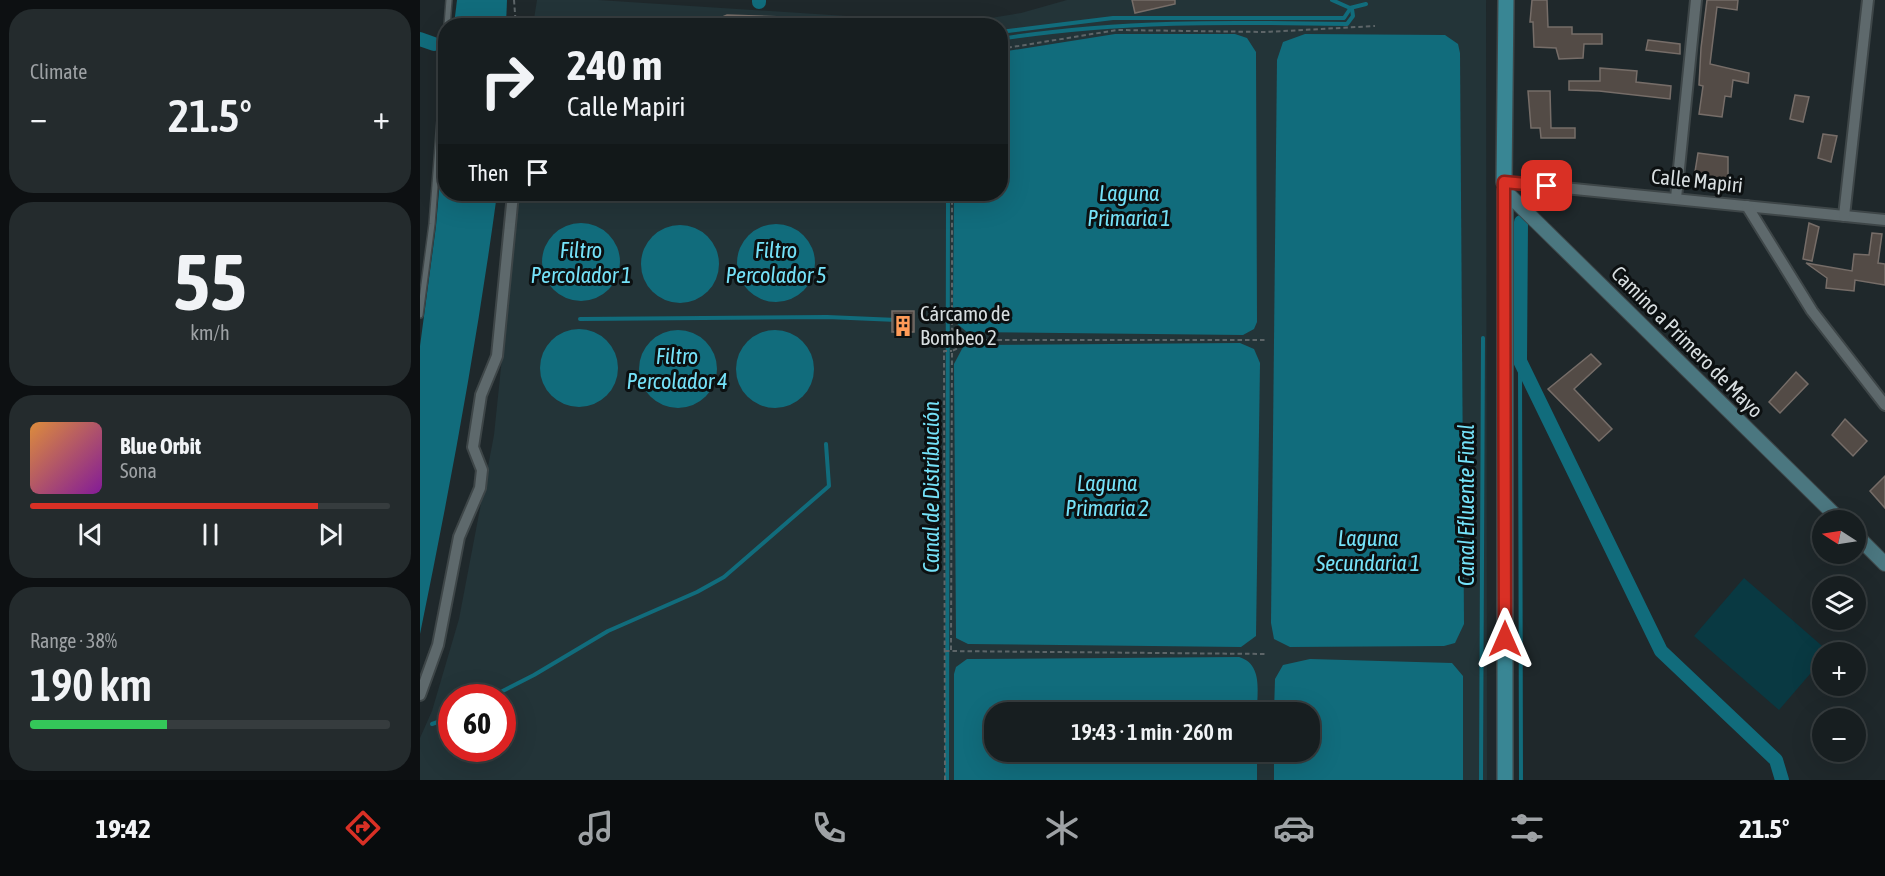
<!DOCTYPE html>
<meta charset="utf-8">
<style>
:root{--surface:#171e20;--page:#242b2d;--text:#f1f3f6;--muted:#9ea2a5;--line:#363c3e;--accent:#d93025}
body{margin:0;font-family:"Asap Condensed",sans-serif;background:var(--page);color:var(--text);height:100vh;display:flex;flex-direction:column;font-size:22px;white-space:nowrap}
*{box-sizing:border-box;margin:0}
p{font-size:20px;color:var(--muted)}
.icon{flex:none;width:33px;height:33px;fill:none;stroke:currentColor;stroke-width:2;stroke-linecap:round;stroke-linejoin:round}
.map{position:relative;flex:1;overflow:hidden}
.drawer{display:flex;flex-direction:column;gap:9px;padding:9px;background:#0d1012;width:420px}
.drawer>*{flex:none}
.hud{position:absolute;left:18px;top:18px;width:570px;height:183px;border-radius:24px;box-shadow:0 6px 24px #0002,0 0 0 2px var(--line);background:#171e20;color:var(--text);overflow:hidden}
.needle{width:39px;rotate:282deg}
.buttons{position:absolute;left:1392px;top:510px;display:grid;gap:12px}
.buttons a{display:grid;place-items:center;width:54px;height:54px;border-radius:50%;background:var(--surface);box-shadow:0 6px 24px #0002,0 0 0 2px var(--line);font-size:30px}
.speed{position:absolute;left:18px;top:684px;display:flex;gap:12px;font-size:30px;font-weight:700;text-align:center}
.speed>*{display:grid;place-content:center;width:78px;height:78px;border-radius:50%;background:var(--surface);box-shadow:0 6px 24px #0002,0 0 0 2px var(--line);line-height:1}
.speed .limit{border:9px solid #d22;background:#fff;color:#111}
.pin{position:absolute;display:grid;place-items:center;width:51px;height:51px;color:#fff;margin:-26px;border-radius:12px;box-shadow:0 3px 9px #0006}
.me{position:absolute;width:66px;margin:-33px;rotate:0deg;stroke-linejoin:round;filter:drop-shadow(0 0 4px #0008)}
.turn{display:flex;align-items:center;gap:21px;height:126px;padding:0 30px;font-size:27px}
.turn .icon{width:78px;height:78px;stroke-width:2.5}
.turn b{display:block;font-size:42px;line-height:51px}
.then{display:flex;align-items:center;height:57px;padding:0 30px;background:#0003;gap:12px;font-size:22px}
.big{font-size:45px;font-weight:600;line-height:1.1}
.drawer .widget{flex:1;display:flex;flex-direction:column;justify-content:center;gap:9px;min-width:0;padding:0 21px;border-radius:24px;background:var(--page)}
.drawer .dial{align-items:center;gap:0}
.dial b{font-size:78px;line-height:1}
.song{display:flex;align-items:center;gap:18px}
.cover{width:72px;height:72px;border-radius:9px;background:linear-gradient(135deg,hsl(30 70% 55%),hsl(290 70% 35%))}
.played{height:6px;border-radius:3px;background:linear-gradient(90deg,var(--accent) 80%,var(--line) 80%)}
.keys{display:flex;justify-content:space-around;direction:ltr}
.heat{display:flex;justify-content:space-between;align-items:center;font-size:33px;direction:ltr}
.charge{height:9px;border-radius:4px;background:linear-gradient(90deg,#34c759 38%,var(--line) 0)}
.trip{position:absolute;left:564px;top:702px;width:336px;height:60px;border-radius:24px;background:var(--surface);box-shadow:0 6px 24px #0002,0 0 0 2px var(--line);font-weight:600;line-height:60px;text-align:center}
.tabs{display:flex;height:96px;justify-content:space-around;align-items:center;background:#090c0d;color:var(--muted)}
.tabs .icon{width:42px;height:42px}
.tabs .current{color:var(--accent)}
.tabs b{font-size:27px;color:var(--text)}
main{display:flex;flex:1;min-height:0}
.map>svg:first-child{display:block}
.built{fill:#233438;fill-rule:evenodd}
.green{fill:#093942}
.water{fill:#116c7c}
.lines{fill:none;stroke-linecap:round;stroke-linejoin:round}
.stream{stroke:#116c7c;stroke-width:4}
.canal{stroke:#116c7c;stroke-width:14}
.building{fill:#534b46;stroke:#766d68;stroke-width:1.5}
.lane-casing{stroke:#3e4648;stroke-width:8}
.street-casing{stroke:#3e4648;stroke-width:14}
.secondary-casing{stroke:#3e4648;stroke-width:16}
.primary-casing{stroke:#3e4648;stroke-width:18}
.path{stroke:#5d6568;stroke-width:2;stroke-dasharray:4.5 3;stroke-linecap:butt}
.lane{stroke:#5e696c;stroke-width:5}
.street{stroke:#5e696c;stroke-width:10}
.secondary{stroke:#4b7780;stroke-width:14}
.primary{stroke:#398694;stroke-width:15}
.route-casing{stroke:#8d1f18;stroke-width:15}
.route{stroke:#d93025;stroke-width:10}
.labels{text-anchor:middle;stroke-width:6;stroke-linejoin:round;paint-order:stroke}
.street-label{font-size:21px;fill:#d8dee0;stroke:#0c1011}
.poi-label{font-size:21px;fill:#d8dee0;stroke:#0c1011;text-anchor:start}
.water-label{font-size:22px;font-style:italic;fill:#75e2f9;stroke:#0c1011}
</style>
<main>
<section class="drawer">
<div class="widget"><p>Climate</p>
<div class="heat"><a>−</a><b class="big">21.5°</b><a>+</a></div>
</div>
<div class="widget dial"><b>55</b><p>km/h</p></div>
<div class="widget">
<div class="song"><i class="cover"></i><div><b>Blue Orbit</b><p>Sona</p></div></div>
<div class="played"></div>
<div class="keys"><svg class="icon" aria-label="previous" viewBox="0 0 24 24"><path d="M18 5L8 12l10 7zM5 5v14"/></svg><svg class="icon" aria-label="pause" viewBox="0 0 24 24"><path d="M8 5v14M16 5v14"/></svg><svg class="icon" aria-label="next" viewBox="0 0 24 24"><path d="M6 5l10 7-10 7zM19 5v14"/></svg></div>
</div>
<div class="widget"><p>Range · 38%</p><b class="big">190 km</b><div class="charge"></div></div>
</section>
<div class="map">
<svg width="1465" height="780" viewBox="0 0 1465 780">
<rect width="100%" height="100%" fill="#1f282b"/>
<!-- built -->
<path class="built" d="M117 0H178L504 21 559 20 601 13 647 0H1066L1067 780H0V738L12 711 39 619 74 435 99 194H580V26L113 25ZM32 698H82V748H32ZM574 712H890V752H574Z"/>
<!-- green -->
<polygon class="green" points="1324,578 1409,652 1402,652 1402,660 1359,710 1274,636"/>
<!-- water -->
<g class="water">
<polygon points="37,0 87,0 86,25 34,25"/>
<polygon points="695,34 815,34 827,38 836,52 837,322 834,329 823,335 547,332 536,323 533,315 534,194 580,194 581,52"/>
<polygon points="885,34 1025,35 1038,44 1040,53 1044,624 1035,643 1024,646 870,647 854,639 851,623 857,60 863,42"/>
<path d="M25 121 26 194H77C57 342 30 488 0 634V346L16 226Z"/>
<circle cx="161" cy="262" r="39"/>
<circle cx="356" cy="263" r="39"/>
<circle cx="260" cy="264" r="39"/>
<circle cx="159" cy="368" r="39"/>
<circle cx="258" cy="369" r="39"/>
<circle cx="355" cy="369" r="39"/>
<polygon points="820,343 834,349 840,363 836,636 821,647 548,644 536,638 534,364 543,347 552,345"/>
<path d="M819 657C843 664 837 692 837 712H574V752H837V780H534V674L536 667 547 659Z"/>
<polygon points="890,659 1032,663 1043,676 1043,780 854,780 854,752 890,752 890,712 854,712 855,679 863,665"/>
</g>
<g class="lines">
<!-- stream -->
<g class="stream">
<polyline points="912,0 930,8 946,4"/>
<polyline points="580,32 693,18 924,18 930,9"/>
<path d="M580 39C696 20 811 22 927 24L933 16 932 9"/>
<polyline points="160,319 407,317 477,320"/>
<polyline points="1100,361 1101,780"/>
<polyline points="69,698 114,675 188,631 277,592 304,577 409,486 406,444"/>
<polyline points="12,724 32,717"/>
<polyline points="527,780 528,194"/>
<polyline points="1061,780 1063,338"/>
</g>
<!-- canal -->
<g class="canal">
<polyline points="339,0 339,2"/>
<polyline points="0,39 14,44"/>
<polyline points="1101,222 1100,361 1241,651 1356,760 1362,780"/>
</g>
</g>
<!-- building -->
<g class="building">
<polygon points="712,0 755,0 755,4 715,13"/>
<polygon points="1112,0 1127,0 1128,27 1152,27 1152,34 1182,34 1182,44 1164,44 1163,58 1139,59 1136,48 1114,47 1113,22 1110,22"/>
<polygon points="1287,0 1318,0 1317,10 1297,7 1290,64 1329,73 1328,83 1313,80 1311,97 1305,96 1302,117 1279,114 1283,86 1279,85 1281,48"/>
<polygon points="307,15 364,17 364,26 281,26"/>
<polygon points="1228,40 1260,44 1260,54 1226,50"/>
<polygon points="1180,68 1217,71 1216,82 1251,86 1250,99 1179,91 1149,90 1149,81 1180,81"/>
<polygon points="1108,91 1130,91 1131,128 1155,128 1155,138 1121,138 1120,128 1111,128"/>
<polygon points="1375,95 1389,97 1383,122 1370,119"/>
<polygon points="1403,134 1417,136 1411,162 1398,158"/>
<polygon points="1278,153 1308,157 1308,184 1274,178"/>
<polygon points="1389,223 1399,227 1392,261 1383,259"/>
<polygon points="1452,233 1462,234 1458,263 1465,264 1465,285 1435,280 1434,291 1406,288 1407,278 1386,263 1432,271 1434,254 1449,255"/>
<rect x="472" y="311" width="22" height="21"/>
<polygon points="1171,354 1181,364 1154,389 1192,429 1179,441 1128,389"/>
<polygon points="1376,372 1388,384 1360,413 1349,402"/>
<polygon points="1425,419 1447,441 1433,456 1412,435"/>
<polygon points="1465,476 1465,508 1450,491"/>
</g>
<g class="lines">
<defs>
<g id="lane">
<polyline points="27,26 29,0"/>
<polyline points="0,315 12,224 26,43"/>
</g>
<g id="street">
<polyline points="1084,182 1465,220"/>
<polyline points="1256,198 1276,0"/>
<polyline points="1327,206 1392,311 1465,405"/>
<polyline points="1424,216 1448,0"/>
<polyline points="0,695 18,645 39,537 60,488 62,470 53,447 61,395 77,356 93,194"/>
</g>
<g id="secondary">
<polyline points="1085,185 1085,191 1420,520"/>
<polyline points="1436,535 1465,564"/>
</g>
<g id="primary">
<polyline points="1084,182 1086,0"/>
<polyline points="1085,191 1085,780"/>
</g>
</defs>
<!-- lane casing -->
<use href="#lane" class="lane-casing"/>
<!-- street casing -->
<use href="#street" class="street-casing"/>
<!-- secondary casing -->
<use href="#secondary" class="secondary-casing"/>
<!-- primary casing -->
<use href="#primary" class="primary-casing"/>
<!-- path -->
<g class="path">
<polyline points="94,0 96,26"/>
<polyline points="580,49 697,30 846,32 955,26"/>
<polyline points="555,340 846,340"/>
<polyline points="531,650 532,351 554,340 532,329 532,194"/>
<polyline points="525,651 846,654"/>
<polyline points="525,780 524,351 532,351"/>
</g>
<!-- lane -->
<use href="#lane" class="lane"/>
<!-- street -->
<use href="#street" class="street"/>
<!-- secondary -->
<use href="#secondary" class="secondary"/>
<!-- primary -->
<use href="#primary" class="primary"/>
</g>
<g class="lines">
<defs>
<polyline id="route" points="1085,639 1084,182 1127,186"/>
</defs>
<!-- route casing -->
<use href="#route" class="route-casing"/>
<!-- route -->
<use href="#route" class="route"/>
</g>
<!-- icons -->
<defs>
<symbol id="building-bare" viewBox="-9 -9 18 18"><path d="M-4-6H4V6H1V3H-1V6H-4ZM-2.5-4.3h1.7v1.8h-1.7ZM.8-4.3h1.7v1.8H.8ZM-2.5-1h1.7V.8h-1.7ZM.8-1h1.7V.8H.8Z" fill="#fe9b58" stroke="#0c1011" stroke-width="2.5" paint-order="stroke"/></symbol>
</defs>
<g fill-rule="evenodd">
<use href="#building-bare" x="468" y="311" width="30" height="30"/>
</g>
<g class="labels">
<!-- street labels -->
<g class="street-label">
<text transform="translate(1277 181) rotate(6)" y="7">Calle Mapiri</text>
<text transform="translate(1267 342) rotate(45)" y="7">Camino a Primero de Mayo</text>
</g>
<!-- poi labels -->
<g class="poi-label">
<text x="500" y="321">Cárcamo de<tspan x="500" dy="24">Bombeo 2</tspan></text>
</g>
<!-- water labels -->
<g class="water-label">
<text x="709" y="201">Laguna<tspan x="709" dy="25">Primaria 1</tspan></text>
<text x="161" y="258">Filtro<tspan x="161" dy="25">Percolador 1</tspan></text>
<text x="356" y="258">Filtro<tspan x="356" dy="25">Percolador 5</tspan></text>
<text x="257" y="364">Filtro<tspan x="257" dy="25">Percolador 4</tspan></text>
<text x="687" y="491">Laguna<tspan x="687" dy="25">Primaria 2</tspan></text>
<text transform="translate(511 487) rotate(-90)" y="8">Canal de Distribución</text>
<text transform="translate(1046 505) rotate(-90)" y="8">Canal Efluente Final</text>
<text x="948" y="546">Laguna<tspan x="948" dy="25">Secundaria 1</tspan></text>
</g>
</g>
</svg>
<div class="buttons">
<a><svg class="needle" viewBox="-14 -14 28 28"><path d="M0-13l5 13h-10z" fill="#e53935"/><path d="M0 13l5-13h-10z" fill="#9ea2a5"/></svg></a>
<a><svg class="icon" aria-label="layers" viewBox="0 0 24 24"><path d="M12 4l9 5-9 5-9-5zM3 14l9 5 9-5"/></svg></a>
<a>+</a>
<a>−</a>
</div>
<div class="speed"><div class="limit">60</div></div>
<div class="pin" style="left:1127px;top:186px;background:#d93025"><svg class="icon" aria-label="arrive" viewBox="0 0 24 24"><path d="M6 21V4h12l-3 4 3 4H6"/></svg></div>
<svg class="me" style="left:1085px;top:639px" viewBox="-20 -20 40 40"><path d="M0-17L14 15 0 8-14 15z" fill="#d93025" stroke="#fff" stroke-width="4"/></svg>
<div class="trip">19:43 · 1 min · 260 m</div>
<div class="hud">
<div class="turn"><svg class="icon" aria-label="right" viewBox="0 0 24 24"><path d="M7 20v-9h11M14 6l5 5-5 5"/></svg><div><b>240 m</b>Calle Mapiri</div></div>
<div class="then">Then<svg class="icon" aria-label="arrive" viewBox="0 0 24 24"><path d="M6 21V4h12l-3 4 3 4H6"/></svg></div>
</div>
</div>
</main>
<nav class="tabs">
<b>19:42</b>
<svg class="icon current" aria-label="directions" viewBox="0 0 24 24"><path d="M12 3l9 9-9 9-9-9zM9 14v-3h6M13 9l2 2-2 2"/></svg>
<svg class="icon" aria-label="music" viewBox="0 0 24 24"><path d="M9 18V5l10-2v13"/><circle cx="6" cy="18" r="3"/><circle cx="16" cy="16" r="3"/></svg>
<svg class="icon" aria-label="phone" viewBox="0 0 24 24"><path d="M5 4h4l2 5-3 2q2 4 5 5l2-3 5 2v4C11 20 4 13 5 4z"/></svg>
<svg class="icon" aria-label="climate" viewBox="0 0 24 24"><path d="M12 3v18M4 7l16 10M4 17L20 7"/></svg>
<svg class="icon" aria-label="car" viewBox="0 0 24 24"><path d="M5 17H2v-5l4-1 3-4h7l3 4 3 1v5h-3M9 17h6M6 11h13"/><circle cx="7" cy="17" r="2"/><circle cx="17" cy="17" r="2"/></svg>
<svg class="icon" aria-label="filters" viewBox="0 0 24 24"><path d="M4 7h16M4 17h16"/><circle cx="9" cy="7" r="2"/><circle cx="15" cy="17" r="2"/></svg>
<b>21.5°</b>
</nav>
